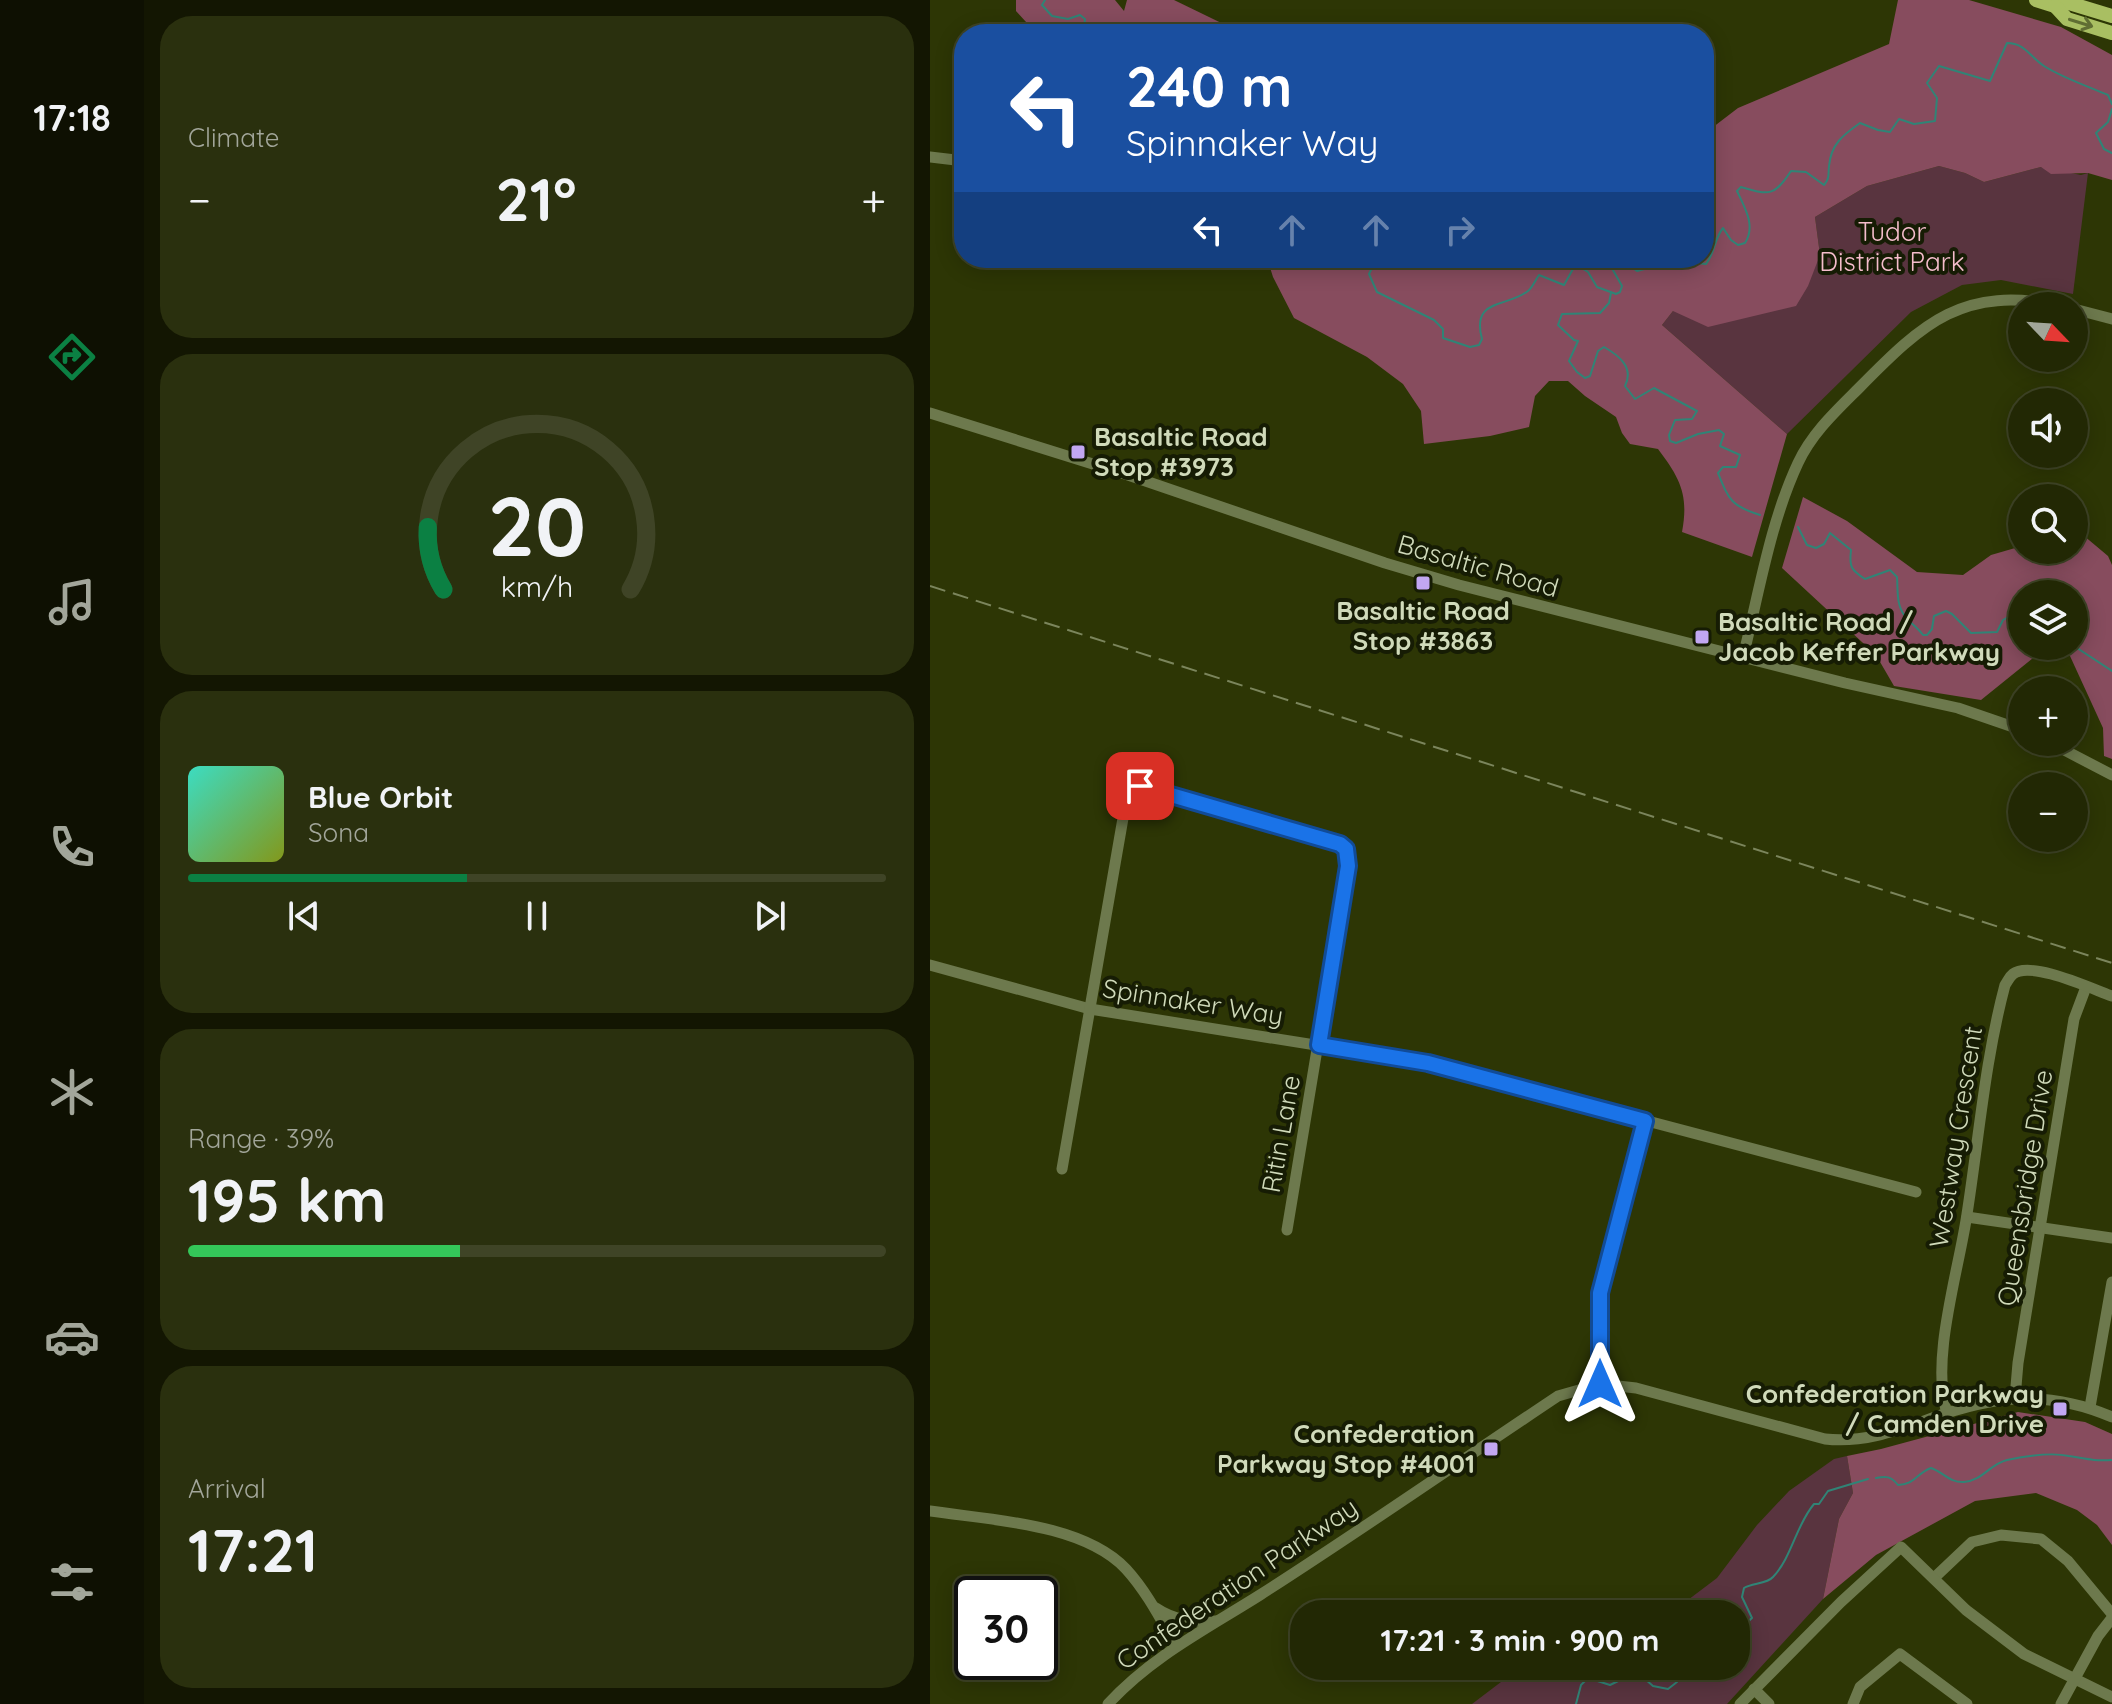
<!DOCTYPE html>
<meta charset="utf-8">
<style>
:root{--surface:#222804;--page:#2a300e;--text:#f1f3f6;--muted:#a2a69a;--line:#3f4426;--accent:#0b8043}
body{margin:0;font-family:Quicksand,sans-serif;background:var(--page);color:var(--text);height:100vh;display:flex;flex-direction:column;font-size:30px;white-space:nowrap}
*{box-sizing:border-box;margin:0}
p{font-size:26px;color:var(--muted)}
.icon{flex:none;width:44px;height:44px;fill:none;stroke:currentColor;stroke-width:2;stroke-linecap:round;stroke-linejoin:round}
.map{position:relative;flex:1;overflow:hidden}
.side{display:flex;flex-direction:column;gap:16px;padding:16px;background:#131602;width:786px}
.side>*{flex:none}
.banner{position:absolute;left:24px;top:24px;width:760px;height:244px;border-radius:32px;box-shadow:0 4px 20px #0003,0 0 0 2px var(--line);background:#1a4fa0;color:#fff;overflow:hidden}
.needle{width:52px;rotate:115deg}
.fabs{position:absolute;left:1078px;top:292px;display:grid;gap:16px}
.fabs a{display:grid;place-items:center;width:80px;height:80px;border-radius:50%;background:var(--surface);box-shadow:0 4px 20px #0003,0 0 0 2px var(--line);font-size:40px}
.speed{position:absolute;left:24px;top:1576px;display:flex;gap:16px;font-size:40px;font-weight:700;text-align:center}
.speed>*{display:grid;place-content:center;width:104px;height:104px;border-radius:50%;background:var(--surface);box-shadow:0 4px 20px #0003,0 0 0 2px var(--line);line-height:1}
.speed .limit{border:4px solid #111;border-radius:12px;background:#fff;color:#111}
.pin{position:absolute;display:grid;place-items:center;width:68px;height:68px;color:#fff;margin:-34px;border-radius:16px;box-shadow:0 4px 12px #0006}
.me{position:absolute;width:88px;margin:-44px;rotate:0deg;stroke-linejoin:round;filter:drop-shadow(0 0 6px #0008)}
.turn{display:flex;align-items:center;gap:28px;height:168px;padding:0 40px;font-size:36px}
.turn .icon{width:104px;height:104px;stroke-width:2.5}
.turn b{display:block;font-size:56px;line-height:68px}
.lanes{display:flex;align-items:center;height:76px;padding:0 40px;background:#0003;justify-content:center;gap:40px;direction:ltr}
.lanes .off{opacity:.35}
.big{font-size:60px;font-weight:800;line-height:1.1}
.side .card{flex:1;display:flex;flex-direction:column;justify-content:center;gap:12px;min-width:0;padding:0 28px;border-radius:32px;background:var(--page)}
.side .dial{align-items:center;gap:0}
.dial svg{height:208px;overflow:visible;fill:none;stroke:var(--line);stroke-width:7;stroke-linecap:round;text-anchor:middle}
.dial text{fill:var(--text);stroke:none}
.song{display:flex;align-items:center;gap:24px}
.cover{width:96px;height:96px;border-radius:12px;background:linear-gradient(135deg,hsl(170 70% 55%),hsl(70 70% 35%))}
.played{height:8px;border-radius:4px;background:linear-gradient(90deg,var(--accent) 40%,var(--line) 40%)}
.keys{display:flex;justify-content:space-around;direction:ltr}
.heat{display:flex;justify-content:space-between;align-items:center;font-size:44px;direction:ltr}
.charge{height:12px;border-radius:6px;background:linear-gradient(90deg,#34c759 39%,var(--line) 0)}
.trip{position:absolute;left:360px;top:1600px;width:460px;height:80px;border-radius:32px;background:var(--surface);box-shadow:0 4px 20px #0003,0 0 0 2px var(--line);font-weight:800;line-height:80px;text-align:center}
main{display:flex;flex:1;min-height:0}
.tabs{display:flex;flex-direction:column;width:144px;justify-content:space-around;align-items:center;background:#0e1002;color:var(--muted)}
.tabs .icon{width:56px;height:56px}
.tabs .current{color:var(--accent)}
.tabs b{font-size:36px;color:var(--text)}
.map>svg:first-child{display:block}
.green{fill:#59343f}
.forest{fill:#874c5e}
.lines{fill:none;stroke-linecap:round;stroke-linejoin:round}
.stream{stroke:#308476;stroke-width:2}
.minor{stroke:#6d794d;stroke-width:11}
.major{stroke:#a9bf62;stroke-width:14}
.rail{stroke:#7b855c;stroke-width:2;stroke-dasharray:16 8;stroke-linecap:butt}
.oneway{stroke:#606e33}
.route-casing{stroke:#114b97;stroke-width:20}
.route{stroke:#1a73e8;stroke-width:14}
.poi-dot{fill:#c2a7f2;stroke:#161c04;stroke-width:3}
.labels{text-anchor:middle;stroke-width:8;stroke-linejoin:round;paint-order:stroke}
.park-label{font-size:26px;fill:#f5bdcc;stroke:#161c04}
.poi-label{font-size:26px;font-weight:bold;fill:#d0daba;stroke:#161c04;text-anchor:start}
.street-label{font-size:26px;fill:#d0daba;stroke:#161c04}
</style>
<main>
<nav class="tabs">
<b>17:18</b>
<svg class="icon current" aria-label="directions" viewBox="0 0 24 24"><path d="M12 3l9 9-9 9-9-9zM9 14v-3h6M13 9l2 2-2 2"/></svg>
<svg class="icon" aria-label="music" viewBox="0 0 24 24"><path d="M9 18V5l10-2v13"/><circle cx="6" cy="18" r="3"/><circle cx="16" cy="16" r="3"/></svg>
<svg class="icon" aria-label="phone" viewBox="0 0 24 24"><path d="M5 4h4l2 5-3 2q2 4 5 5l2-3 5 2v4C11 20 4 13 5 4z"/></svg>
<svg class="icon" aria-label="climate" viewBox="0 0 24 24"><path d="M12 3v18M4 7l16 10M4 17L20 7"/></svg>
<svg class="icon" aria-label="car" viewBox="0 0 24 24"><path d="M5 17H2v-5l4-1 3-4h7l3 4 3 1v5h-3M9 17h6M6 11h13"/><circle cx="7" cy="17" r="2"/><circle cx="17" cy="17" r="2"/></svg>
<svg class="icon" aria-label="filters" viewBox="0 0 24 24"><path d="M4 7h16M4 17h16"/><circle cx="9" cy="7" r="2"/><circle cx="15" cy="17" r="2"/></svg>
</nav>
<section class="side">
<div class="card"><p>Climate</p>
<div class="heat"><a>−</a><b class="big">21°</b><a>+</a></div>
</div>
<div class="card dial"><svg viewBox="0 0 100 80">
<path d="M14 69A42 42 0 1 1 86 69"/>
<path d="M14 69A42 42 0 0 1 8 45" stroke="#0b8043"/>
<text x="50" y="56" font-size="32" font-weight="700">20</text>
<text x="50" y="72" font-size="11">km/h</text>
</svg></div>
<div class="card">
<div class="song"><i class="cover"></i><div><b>Blue Orbit</b><p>Sona</p></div></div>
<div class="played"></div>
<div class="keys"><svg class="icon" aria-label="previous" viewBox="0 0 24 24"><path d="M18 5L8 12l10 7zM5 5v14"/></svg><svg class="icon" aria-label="pause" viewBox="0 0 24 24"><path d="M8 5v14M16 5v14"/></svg><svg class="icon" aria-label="next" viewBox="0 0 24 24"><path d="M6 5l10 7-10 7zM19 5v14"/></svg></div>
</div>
<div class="card"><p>Range · 39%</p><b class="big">195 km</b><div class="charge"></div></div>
<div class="card"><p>Arrival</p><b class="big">17:21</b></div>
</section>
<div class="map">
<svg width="1182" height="1704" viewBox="0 0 1182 1704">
<rect width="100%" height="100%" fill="#2d3605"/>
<!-- green -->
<g class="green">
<polygon points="1009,166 1035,173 1054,182 1111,167 1151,175 1158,173 1143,294 1071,280 1032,285 981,312 857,434 732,325 743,311 890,255 885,217 937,186"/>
<polygon points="917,1456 923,1493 909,1519 893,1599 797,1704 542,1704 592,1666 806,1666 806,1614 718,1614 746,1609 787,1578 827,1525 859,1491 904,1459"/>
</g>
<!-- forest -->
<g class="forest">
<polygon points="86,0 185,0 194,11 197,0 244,0 314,34 107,34 86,11"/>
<path d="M968 0H1039L1131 27 1182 55V180L1158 173 1121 174 1111 167 1054 182 1035 173 1009 166 937 186 885 217 890 255 878 286 866 306 778 327 743 311 732 325 857 434 822 557 752 532C759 495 750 478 728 449L700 444 692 433 686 417 655 396 638 381H619L605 396 599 427 560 436 494 444 491 411 473 384 437 357 364 318 343 277 337 258H774V134L808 108 959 44Z"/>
<polygon points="873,497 917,521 987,572 1033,575 1061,555 1092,546 1092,550 1144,550 1144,531 1147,530 1178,556 1182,565 1182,759 1174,756 1173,728 1140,656 1125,646 1144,646 1144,594 1092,594 1092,646 1118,646 1051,700 964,686 946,655 852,568"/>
<polygon points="1088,1412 1155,1422 1182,1434 1182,1545 1167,1525 1147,1510 1106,1493 1045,1501 946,1555 893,1599 909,1519 923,1493 917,1456 951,1449"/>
</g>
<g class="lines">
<!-- stream -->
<g class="stream">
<polyline points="115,0 112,5 122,16 138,19 150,15 155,19 153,34"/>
<polyline points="1182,109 1178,122 1166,133 1174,149 1182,153"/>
<path d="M447 258 439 274 447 292 504 320 513 329V338L540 347 549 345 552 339C541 298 576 308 598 291 602 288 606 279 609 275L634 285 643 269 650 267 658 272 667 287 686 294 690 292 692 286 679 263 681 258"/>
<polyline points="688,258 707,271 722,267 728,258"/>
<path d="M761 258 766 263 776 264C785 253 784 239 793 228L801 240 808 245 815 243C826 226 815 208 807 191L811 187C839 195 844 197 861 171L876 172 894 185C900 178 898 175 899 166 901 144 913 135 930 123L948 130 960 132 969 119 984 124 1005 121 1007 98 997 83 1009 66 1060 81 1077 43C1095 43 1100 57 1114 66 1133 78 1157 86 1178 95L1182 104"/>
<path d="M681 293 679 303 670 313 632 314 628 325 644 340 648 341 639 361 647 372 655 378 660 376 668 351 674 347C690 356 704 368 695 386L705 399 724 388 767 411 762 419 745 420 739 435 740 441 746 443 768 434 789 430 794 434 790 446 810 455 806 467H793L788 473C799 500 801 506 830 515"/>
<path d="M868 527 877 545 886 548 894 544 900 533 921 550C919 567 921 570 935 579L960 570 967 577C968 590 966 605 975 616 980 623 987 627 993 635H997L1002 629 1004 616 1016 611 1022 614 1041 633 1067 632 1073 620 1087 612 1092 617"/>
<polyline points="1144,646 1182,671"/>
<path d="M946 1478C956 1476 961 1476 968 1485 984 1485 987 1473 1001 1468 1013 1472 1020 1483 1034 1482 1052 1481 1060 1464 1077 1460 1096 1456 1121 1452 1139 1456 1158 1459 1162 1461 1182 1460"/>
<path d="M806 1628 812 1627 822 1618 812 1597 814 1588C822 1583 837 1584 843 1577 862 1557 866 1525 884 1504H889L898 1491 938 1479"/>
<polyline points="646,1704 651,1685 658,1678 680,1685 707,1672 723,1686 738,1689 747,1682 745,1666"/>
</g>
<!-- minor -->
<g class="minor">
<polyline points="0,157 34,161"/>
<polyline points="1144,309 1182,319"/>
<polyline points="0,413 198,475 455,563 529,585 915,683 1028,708 1092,730"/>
<path d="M813 657C829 593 840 523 868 463 882 433 906 411 929 388 994 322 1033 285 1131 306"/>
<polyline points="1119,742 1182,775"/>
<polyline points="0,965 160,1009 498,1063 986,1192"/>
<polyline points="132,1169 196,801 210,786 220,787 410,844 416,849 419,857 357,1230"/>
<polyline points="1037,1217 1182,1238"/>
<polyline points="670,1384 670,1293 715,1121"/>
<polyline points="1085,1398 1088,1363 1144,1019 1156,987"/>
<polyline points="1160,1407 1182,1282"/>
<path d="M1017 1413C1000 1359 1029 1270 1037 1214 1049 1137 1055 1060 1075 985 1078 981 1079 977 1083 974 1101 960 1162 989 1182 996"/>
<path d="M0 1511C59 1520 153 1523 196 1569 217 1592 231 1620 246 1646"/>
<polyline points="1004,1578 1042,1542 1071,1535 1111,1539 1138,1561 1182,1614"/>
<path d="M226 1608C245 1621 264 1622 286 1621"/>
<polyline points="824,1689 839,1704"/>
<path d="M178 1704C221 1657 276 1629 330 1595 430 1531 529 1462 628 1396L670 1384 706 1388 895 1439C938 1444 975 1427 1014 1414 1074 1394 1124 1392 1182 1417"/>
<polyline points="810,1704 911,1602 971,1547 1036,1610 1094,1654 1182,1697"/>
<polyline points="923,1704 930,1687 970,1654 1037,1704"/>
<polyline points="1131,1704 1168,1636 1182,1618"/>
</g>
<!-- major -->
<g class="major">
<polyline points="1106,0 1125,6 1139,3 1182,16"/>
<polyline points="1125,6 1137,19 1182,33"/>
</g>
<!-- rail -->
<polyline class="rail" points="0,586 1182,963"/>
</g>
<!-- one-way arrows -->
<defs><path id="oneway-shaft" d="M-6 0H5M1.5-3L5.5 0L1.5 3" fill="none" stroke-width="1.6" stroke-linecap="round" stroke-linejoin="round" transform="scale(2)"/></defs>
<use class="oneway" href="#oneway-shaft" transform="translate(1151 23) rotate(17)"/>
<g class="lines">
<defs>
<polyline id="route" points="210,786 410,844 416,849 418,866 389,1045 498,1063 715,1121 670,1293 670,1384"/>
</defs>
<!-- route casing -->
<use href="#route" class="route-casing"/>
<!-- route -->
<use href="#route" class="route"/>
</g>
<!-- markers -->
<g class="poi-dot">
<rect x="140" y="444" width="16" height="16" rx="4"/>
<rect x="485" y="575" width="16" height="16" rx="4"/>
<rect x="764" y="629" width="16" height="16" rx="4"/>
<rect x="1122" y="1401" width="16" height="16" rx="4"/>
<rect x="553" y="1441" width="16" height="16" rx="4"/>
</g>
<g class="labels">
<!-- park labels -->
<g class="park-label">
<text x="962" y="241">Tudor<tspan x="962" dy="30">District Park</tspan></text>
</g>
<!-- poi labels -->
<g class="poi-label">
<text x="164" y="446">Basaltic Road<tspan x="164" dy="30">Stop #3973</tspan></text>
<text x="493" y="620" text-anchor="middle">Basaltic Road<tspan x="493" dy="30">Stop #3863</tspan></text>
<text x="788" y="631">Basaltic Road /<tspan x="788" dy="30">Jacob Keffer Parkway</tspan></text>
<text x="1114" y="1403" text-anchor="end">Confederation Parkway<tspan x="1114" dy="30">/ Camden Drive</tspan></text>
<text x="545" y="1443" text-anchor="end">Confederation<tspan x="545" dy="30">Parkway Stop #4001</tspan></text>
</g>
<!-- street labels -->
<g class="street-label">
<text transform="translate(548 566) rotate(16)" y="9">Basaltic Road</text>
<text transform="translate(263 1002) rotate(9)" y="9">Spinnaker Way</text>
<text transform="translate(351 1134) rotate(-80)" y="9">Ritin Lane</text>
<text transform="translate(1026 1137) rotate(-81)" y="9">Westway Crescent</text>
<text transform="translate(1095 1188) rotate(-81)" y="9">Queensbridge Drive</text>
<text transform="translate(307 1584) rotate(-34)" y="9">Confederation Parkway</text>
</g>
</g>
</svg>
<div class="fabs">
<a><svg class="needle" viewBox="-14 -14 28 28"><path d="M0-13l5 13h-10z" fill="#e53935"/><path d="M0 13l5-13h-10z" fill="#a2a69a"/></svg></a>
<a><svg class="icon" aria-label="sound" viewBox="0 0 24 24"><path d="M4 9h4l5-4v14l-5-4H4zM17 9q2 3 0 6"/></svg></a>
<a><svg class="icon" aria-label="search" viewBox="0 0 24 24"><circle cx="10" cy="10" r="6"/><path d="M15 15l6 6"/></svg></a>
<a><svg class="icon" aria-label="layers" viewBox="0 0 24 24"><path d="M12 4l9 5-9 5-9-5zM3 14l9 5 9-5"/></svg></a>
<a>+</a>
<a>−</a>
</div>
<div class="speed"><div class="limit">30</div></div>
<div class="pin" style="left:210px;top:786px;background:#d93025"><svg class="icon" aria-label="arrive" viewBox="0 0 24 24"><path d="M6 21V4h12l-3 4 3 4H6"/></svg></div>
<svg class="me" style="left:670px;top:1384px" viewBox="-20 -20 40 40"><path d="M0-17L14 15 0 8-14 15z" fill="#1a73e8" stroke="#fff" stroke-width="4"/></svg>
<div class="trip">17:21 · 3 min · 900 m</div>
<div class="banner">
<div class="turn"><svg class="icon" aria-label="left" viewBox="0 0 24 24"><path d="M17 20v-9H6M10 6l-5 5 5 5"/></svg><div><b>240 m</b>Spinnaker Way</div></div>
<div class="lanes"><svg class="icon" aria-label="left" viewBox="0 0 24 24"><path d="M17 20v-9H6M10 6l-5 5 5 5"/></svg><svg class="icon off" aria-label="ahead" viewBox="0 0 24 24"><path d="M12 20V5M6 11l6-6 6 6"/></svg><svg class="icon off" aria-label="ahead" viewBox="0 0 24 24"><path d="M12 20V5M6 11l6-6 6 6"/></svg><svg class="icon off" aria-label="right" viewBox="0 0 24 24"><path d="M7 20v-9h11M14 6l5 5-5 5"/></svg></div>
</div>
</div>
</main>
